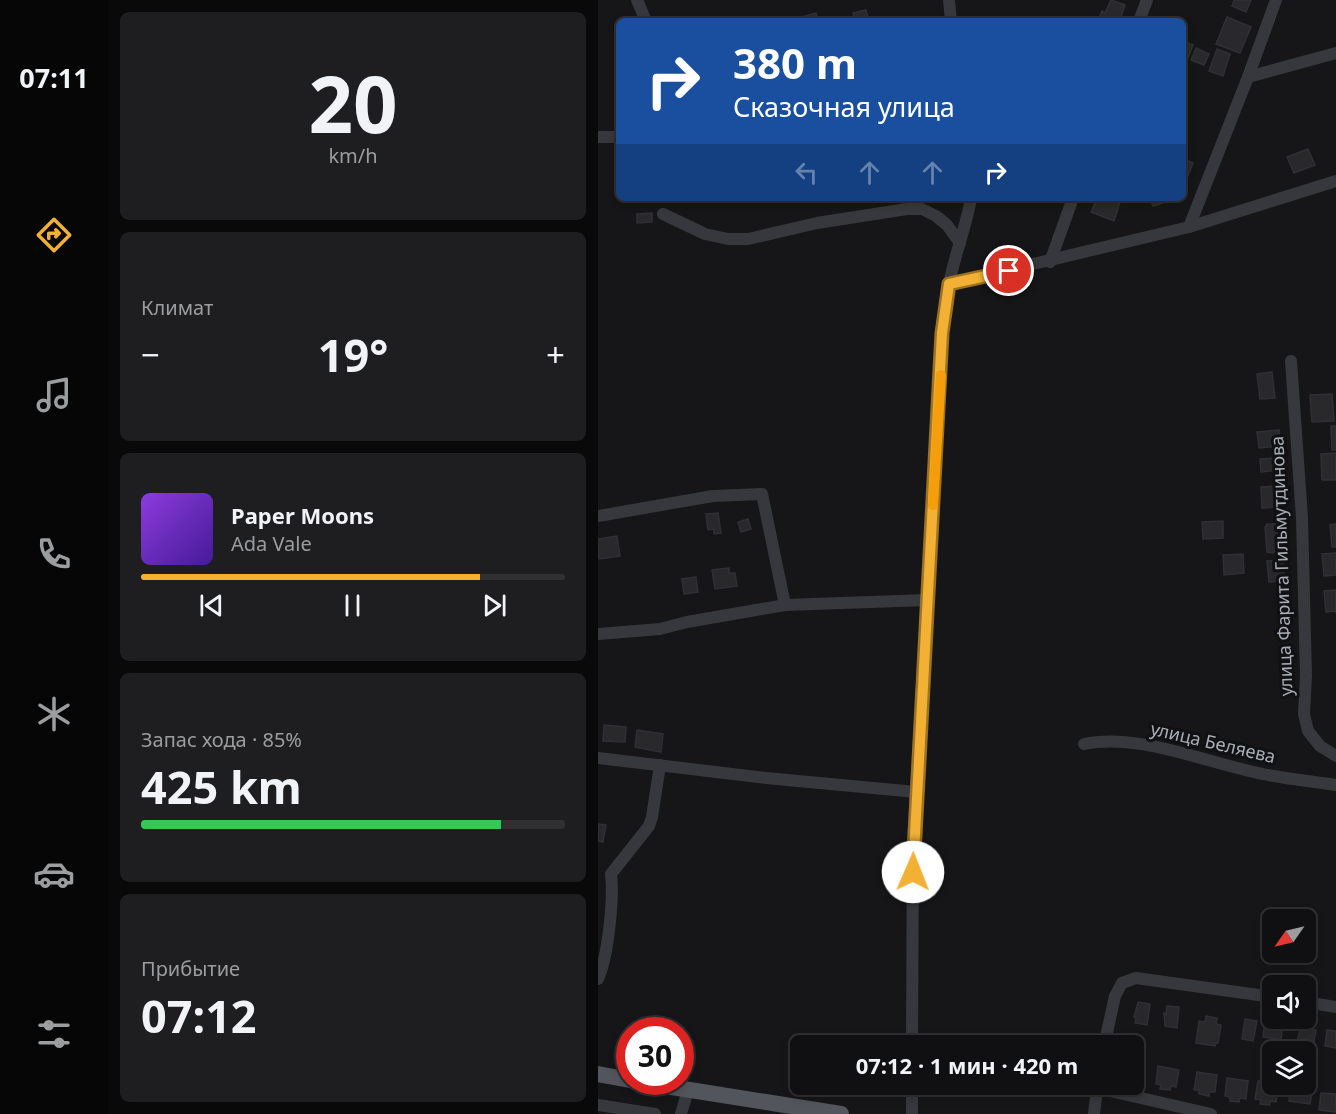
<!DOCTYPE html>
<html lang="ru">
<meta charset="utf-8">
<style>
:root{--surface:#101012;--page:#1e1e20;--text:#f1f3f6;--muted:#9c9d9f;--line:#303032;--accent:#f2b134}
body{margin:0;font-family:"Noto Sans",sans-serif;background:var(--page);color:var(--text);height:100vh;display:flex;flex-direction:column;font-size:22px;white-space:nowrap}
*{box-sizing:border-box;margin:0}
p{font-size:20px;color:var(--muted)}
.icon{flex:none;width:33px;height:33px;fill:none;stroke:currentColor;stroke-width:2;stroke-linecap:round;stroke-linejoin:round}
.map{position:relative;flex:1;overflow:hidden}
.details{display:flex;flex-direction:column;gap:12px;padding:12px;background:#09090a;width:490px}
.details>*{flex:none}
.hud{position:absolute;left:18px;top:18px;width:570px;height:183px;border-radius:9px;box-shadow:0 3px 9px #0003,0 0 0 2px var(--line);background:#1a4fa0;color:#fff;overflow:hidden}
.needle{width:39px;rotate:236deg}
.controls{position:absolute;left:664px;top:909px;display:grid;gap:12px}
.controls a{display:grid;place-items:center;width:54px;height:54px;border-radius:9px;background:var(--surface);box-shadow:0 3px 9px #0003,0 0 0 2px var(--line);font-size:30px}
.speed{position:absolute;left:18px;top:1017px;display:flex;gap:12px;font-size:30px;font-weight:700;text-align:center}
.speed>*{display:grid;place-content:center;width:78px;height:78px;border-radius:50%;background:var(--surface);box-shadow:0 3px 9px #0003,0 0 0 2px var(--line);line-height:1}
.speed .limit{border:9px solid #d22;background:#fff;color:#111}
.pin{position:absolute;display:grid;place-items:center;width:51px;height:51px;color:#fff;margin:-26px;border:3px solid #fff;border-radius:50%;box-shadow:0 2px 6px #0007}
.me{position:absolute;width:66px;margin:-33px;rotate:1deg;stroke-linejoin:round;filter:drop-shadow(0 0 4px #0008)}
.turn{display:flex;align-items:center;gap:21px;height:126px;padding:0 18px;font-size:27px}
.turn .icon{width:78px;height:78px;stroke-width:2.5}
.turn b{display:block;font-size:42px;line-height:51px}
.lanes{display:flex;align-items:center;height:57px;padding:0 18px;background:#0003;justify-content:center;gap:30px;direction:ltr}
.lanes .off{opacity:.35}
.big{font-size:45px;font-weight:700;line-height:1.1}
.details .widget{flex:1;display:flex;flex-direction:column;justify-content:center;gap:9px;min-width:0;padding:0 21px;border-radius:9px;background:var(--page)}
.details .dial{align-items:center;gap:0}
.dial b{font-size:78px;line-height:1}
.song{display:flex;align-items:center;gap:18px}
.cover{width:72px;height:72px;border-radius:9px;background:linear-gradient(135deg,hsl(270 70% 55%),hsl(260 70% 35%))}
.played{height:6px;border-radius:3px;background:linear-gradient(90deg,var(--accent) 80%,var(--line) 80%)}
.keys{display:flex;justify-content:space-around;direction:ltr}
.heat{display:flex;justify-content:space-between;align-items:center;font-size:33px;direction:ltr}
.charge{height:9px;border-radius:4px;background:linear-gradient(90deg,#34c759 85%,var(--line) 0)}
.trip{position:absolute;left:192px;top:1035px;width:354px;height:60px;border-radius:9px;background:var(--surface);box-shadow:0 3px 9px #0003,0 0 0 2px var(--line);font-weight:700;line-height:60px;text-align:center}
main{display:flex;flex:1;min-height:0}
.tab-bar{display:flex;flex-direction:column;width:108px;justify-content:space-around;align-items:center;background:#060607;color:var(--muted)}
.tab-bar .icon{width:42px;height:42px}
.tab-bar .current{color:var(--accent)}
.tab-bar b{font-size:27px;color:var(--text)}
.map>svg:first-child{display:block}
.building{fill:#29292c;stroke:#303034;stroke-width:1.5}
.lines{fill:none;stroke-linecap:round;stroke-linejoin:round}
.minor{stroke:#37383d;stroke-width:12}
.major{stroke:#53555c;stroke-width:16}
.route-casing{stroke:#9d7322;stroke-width:15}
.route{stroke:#f2b134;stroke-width:10}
.slow{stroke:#f59e0b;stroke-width:10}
.labels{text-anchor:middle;stroke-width:6;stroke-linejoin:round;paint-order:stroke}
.street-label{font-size:18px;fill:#a8adb8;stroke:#111113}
</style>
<main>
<nav class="tab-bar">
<b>07:11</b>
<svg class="icon current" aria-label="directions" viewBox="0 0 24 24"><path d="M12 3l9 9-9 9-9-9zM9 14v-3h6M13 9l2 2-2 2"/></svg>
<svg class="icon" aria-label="music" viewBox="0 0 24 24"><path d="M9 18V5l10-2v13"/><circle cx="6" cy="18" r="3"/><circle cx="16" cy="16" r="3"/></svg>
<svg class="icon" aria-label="phone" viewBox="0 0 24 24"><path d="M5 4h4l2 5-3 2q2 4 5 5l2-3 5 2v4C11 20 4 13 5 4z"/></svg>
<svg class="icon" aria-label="climate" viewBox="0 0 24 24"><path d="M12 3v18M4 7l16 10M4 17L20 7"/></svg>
<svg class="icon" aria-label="car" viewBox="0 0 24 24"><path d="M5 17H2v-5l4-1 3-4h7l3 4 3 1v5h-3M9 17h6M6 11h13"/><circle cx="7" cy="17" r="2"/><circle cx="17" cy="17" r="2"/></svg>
<svg class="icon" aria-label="filters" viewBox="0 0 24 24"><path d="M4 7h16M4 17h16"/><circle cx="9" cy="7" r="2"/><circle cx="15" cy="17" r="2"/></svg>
</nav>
<section class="details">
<div class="widget dial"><b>20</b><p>km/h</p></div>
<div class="widget"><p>Климат</p>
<div class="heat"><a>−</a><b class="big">19°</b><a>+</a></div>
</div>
<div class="widget">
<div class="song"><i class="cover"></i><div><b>Paper Moons</b><p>Ada Vale</p></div></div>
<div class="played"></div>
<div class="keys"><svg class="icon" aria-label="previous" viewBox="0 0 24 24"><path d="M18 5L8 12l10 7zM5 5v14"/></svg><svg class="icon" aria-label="pause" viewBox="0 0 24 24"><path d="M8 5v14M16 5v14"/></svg><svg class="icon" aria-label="next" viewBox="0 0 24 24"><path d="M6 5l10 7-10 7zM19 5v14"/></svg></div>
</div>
<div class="widget"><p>Запас хода · 85%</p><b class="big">425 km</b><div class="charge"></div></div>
<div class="widget"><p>Прибытие</p><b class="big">07:12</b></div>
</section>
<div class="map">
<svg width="738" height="1114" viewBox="0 0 738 1114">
<rect width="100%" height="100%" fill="#161618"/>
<!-- building -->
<g class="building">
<polygon points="513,0 527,5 523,17 531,21 500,21 504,11 507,13"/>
<polygon points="636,0 653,0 648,12 634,6"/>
<polygon points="268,10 271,21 257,21 255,13"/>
<polygon points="218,13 220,21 193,21 193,20"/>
<polygon points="629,17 653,27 642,53 618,44"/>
<polygon points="585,41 595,45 590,58 585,55"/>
<polygon points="598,48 611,54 606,65 593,60"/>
<polygon points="619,49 632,54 625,76 611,71"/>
<polygon points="710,149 717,165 696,173 689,157"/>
<polygon points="585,158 595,163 587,183 585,182"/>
<polygon points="488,198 523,199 516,221 493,212 497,203 487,200"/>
<polygon points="552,198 571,198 572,201 555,206"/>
<polygon points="54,213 54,222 39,223 39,214"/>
<polygon points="674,372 677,398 662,399 659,374"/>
<polygon points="734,394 736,421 714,422 712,395"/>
<polygon points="733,426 738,426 738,450 734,450"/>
<polygon points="681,430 682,446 661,448 659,432"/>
<polygon points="738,453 738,480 724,480 723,454"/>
<polygon points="679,458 680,470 663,472 662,459"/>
<polygon points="680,486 681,507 664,508 663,487"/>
<polygon points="120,513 123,533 116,534 116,529 110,530 108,514"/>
<polygon points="150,519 153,529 143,532 140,522"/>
<polygon points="625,521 625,538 605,539 604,522"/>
<polygon points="669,524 683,524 685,550 677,551 675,553 669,552 667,527"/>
<polygon points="738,524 738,547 734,547 732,525"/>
<polygon points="19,536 22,556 1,559 0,539"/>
<polygon points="738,553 738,575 726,576 724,554"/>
<polygon points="645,554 646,573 626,575 625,555"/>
<polygon points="685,560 686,574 684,579 680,581 671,582 669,561"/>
<polygon points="131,568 131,573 137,573 139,586 117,589 114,570"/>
<polygon points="98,577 100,592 86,594 84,579"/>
<polygon points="738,590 738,613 737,611 728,612 726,591"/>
<polygon points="6,725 28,727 27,742 5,741"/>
<polygon points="39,730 65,734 63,752 37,747"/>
<polygon points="0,824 8,825 5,842 0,841"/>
<polygon points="540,1002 552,1004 549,1025 537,1023 538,1018 536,1017"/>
<polygon points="569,1006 581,1007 579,1028 567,1026 566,1013 568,1014"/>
<polygon points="608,1016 619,1018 618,1024 623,1025 620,1043 618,1043 617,1046 598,1043 601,1021 607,1022"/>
<polygon points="647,1019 659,1021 655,1041 644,1039"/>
<polygon points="667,1021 685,1024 683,1040 665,1037"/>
<polygon points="702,1027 718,1030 715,1046 699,1043"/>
<polygon points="729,1030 738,1031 738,1048 727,1046"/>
<polygon points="536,1064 543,1065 540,1083 536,1082"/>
<polygon points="560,1066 581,1070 578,1087 573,1086 572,1090 562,1089 563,1085 558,1084"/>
<polygon points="599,1072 619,1075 617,1092 611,1092 611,1096 601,1094 601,1090 596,1090"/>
<polygon points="629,1078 650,1081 648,1099 642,1098 641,1102 632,1101 632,1097 627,1096"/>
<polygon points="660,1081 681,1084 678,1102 672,1101 672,1105 662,1104 663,1100 657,1099"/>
<polygon points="693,1085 715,1088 712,1104 691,1101"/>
<polygon points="723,1093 738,1094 738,1112 721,1110"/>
</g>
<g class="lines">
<!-- minor -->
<g class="minor">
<polyline points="39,0 48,21"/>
<polyline points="351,0 353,21"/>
<polyline points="541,21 549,0"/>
<polyline points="650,77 738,53"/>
<polyline points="0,137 21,137"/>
<polyline points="65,214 107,234 130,239 150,239 219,223 309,209 324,209 338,216 349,225 362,243"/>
<polyline points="591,227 650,77 678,0"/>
<polyline points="452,262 475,198"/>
<polyline points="351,284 591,227 738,181"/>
<polyline points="693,361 704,518 708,676 706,714 710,731 722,746 738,756"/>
<polyline points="0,516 115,496 164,494 187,605"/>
<polyline points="0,634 62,629 89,622 187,605 329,600"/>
<path d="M486 744C540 732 611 764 665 774 689 779 713 781 738 785"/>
<polyline points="0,758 168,778 318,792"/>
<path d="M0 979C10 957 16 898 13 874L51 826 54 817 62 765"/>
<polyline points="708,1002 738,1007"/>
<path d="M314 1046 315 842 344 332C346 317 348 301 351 285 356 256 368 228 373 198"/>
<polyline points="506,1046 517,996 524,983 538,978 675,997"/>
<polyline points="0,1105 57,1114"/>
<polyline points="83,1114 90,1090"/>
<polyline points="314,1114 314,1084"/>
<polyline points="496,1114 499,1088 613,1114"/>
</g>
<!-- major -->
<g class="major">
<polyline points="0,1074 32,1080"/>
<polyline points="42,1082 243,1114"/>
</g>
</g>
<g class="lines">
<defs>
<polyline id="route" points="315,872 344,333 351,284 411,271"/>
</defs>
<!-- route casing -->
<use href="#route" class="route-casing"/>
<!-- route -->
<use href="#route" class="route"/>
<!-- slow -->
<polyline class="slow" points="335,505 343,375"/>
</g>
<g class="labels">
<!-- street labels -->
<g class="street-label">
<text transform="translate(684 566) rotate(-92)" y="6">улица Фарита Гильмутдинова</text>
<text transform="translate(615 743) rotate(13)" y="6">улица Беляева</text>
</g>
</g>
</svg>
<div class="controls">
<a><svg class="needle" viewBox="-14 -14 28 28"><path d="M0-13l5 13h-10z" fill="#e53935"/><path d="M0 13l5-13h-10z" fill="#9c9d9f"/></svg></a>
<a><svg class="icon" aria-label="sound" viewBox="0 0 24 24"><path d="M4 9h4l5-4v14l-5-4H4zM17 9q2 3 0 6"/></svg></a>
<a><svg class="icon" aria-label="layers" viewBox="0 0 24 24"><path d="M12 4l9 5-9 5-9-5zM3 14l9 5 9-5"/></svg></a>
</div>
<div class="speed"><div class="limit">30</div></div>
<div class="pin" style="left:411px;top:271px;background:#d93025"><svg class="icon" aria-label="arrive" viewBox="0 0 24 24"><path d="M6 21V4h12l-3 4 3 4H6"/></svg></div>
<svg class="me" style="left:315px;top:872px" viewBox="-20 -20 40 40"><circle r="19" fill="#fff"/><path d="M0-13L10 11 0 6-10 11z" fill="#f2b134"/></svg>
<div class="trip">07:12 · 1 мин · 420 m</div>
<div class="hud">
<div class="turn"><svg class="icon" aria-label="right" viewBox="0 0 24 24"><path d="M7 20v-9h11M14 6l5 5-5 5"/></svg><div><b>380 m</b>Сказочная улица</div></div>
<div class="lanes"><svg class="icon off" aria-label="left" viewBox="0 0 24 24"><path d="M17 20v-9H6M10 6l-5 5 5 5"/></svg><svg class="icon off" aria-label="ahead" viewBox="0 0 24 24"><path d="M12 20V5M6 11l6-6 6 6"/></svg><svg class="icon off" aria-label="ahead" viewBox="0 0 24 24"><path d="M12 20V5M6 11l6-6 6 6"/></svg><svg class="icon" aria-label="right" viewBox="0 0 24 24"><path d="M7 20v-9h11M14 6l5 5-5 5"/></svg></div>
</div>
</div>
</main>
